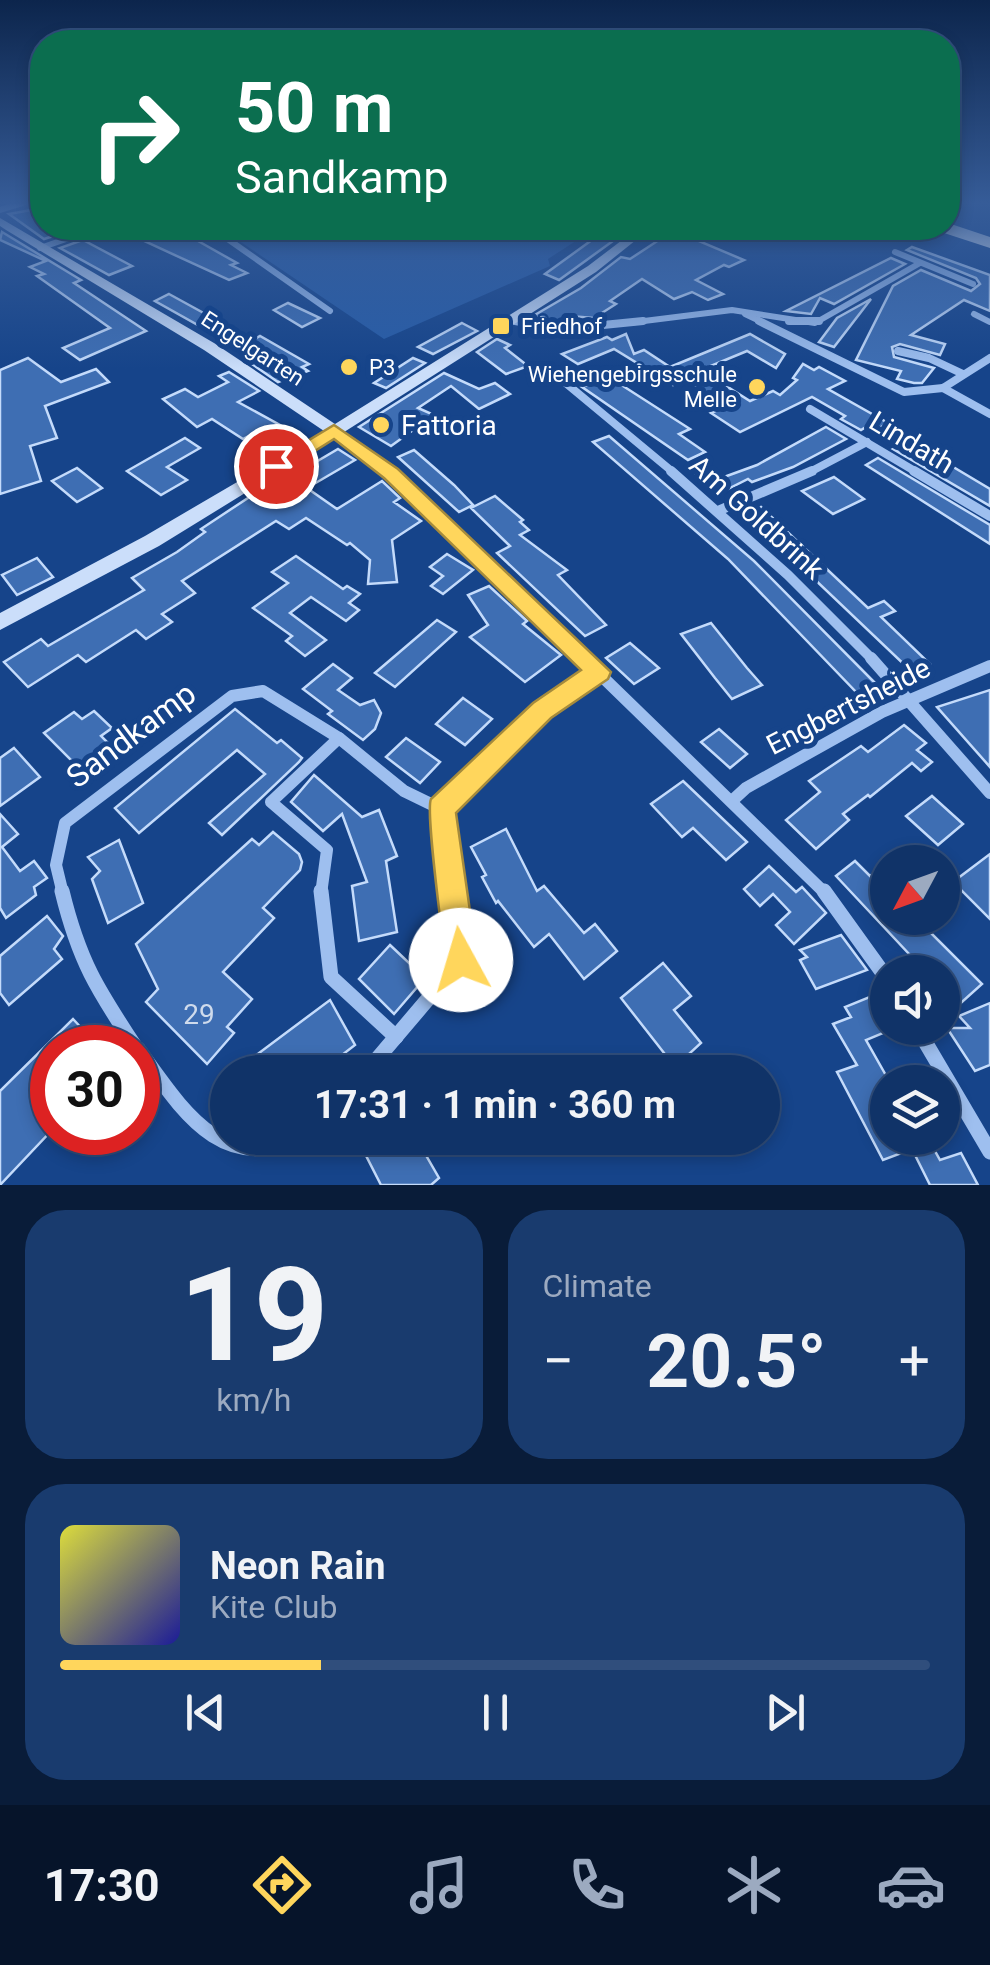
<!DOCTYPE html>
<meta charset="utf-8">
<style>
:root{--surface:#103368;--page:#193b6e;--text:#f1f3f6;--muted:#9caac0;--line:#304e7c;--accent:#ffd65c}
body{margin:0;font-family:Roboto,sans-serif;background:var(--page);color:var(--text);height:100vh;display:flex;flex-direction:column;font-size:38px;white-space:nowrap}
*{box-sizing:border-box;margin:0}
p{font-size:32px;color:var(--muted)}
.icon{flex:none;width:55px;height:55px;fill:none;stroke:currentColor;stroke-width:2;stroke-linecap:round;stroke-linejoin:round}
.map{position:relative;height:1185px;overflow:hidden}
.sheet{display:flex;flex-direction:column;gap:25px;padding:25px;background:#091c39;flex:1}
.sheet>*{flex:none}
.guide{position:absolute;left:30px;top:30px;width:930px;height:210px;border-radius:40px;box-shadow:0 5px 15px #0003,0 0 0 2px var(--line);background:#0b6e4f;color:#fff;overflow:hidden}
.needle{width:65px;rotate:229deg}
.buttons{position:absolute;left:870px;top:845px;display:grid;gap:20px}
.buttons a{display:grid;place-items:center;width:90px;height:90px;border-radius:50%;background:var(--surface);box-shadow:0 5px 15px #0003,0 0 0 2px var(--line);font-size:50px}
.speed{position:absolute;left:30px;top:1025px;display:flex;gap:20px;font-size:50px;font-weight:700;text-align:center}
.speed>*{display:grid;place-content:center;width:130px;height:130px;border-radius:50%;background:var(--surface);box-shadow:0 5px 15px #0003,0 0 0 2px var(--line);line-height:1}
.speed .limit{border:15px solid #d22;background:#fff;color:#111}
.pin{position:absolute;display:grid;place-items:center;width:85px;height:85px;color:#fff;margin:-42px;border:5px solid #fff;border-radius:50%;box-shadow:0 2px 10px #0007}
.me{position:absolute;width:110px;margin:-55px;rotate:354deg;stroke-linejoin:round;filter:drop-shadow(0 0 8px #0008)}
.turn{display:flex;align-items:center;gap:35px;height:210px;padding:0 40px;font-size:45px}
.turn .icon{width:130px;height:130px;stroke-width:2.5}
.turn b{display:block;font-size:70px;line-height:85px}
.big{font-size:75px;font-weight:700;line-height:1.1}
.sheet .card{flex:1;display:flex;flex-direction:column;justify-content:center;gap:15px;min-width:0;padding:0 35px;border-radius:40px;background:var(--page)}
.sheet .dial{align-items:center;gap:0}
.dial b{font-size:130px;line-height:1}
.song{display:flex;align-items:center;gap:30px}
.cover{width:120px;height:120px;border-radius:15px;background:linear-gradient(135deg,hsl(60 70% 55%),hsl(240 70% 35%))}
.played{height:10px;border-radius:5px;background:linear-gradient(90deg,var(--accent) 30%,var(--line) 30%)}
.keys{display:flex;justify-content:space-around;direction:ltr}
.heat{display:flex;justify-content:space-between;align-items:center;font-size:55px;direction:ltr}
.sheet .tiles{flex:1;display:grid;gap:25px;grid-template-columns:1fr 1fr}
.card:last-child{grid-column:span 2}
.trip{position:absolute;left:210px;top:1055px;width:570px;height:100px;border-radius:50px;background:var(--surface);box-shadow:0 5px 15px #0003,0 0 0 2px var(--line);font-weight:700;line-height:100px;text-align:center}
.tabs{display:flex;height:160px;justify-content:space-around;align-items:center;background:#06142a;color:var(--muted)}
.tabs .icon{width:70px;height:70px}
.tabs .on{color:var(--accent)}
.tabs b{font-size:45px;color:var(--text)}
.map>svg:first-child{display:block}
.green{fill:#285da8}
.building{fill:#3e6eb3;stroke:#c4dbfb;stroke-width:2.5}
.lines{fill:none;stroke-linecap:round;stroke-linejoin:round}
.street-far4{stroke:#9ebfef;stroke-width:6}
.street-far3{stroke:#9ebfef;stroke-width:8}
.street-far2{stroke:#9ebfef;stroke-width:10}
.street-far1{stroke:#9ebfef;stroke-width:12}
.street{stroke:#9ebfef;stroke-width:15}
.secondary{fill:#cbdefa;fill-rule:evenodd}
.highway{fill:#fff;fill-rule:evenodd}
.route{fill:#ffd65c;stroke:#a68b3c;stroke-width:2.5}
.poi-dot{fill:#ffd65c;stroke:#16448a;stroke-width:4}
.labels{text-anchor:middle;stroke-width:10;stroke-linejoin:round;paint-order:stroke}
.far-poi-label{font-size:22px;fill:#fff;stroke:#16448a;text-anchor:start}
.far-street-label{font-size:22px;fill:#fff;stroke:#16448a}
.poi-label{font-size:28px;fill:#fff;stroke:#16448a;text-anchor:start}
.street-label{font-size:28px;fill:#fff;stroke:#16448a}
.near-number-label{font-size:28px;fill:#cfdbec}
.near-street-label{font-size:32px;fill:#fff;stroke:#16448a}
</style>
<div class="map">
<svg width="990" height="1185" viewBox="0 0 990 1185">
<rect width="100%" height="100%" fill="#16448a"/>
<!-- green -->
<polygon class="green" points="220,228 596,228 548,259 550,266 384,339"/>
<!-- building -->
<g class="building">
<polygon points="42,208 42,228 78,228 44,239 9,214"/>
<polygon points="105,228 107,233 85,241 132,266 109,275 60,248 100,234"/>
<polygon points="173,228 205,228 206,231 191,237 237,263 231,265 247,273 229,280 142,240 168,234"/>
<polygon points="654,228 705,228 719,233 701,242 744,260 729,267 724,265 696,280 723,294 708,300 692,292 674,299 642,279 610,301 616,304 594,318 570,316 562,321 533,316 581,288 621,257 630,259 662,238 649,234"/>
<polygon points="2,232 81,280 74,283 146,331 80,360 63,348 110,328 37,276 44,274 30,267 46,261 0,240"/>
<polygon points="603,232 617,238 559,280 545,274"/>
<polygon points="912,247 990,275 990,311 964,300 911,335 945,344 940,355 900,344 892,347 894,357 934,368 922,383 914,383 897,379 901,371 856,360 893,286 921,270 971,291 980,284 976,278 907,250"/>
<polygon points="891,258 905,264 834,304 820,298 811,314 786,311"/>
<polygon points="169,294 253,340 260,336 309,364 302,367 308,371 278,382 249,362 256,359 253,356 155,301"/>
<polygon points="871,299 834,347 819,342 837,318"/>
<polygon points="288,303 320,318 302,327 274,310"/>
<polygon points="462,323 477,331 433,354 418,347"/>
<polygon points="626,334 634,354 644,350 670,367 750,334 785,354 776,368 747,351 701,370 750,401 773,391 780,395 797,380 793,378 803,364 814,370 819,367 845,381 828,389 888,423 874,431 866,427 861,430 841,419 845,416 812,397 740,432 711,413 727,406 686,379 673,385 614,349 578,364 562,354 607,337 612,340"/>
<polygon points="497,339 510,345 505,348 528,366 506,374 477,352"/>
<polygon points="28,358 61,382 96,369 109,382 45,406 57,438 30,446 41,481 0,494 0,370"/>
<polygon points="413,358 425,363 386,388 374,383"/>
<polygon points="229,372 259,391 238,402 300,436 282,447 258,431 243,439 212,419 197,427 163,399 185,389 198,397 228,382 219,376"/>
<polygon points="444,373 479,389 495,383 510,394 479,409 451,386 418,408 434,415 391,446 359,427"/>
<polygon points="609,377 690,429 679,434 705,452 688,460 582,387"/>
<polygon points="826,427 846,439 793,467 752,482 748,479 720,493 697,475 712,468 724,477 757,465"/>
<polygon points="609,436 754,561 878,686 859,695 728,559 593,442"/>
<polygon points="185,438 200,448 167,467 187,480 161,495 127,471"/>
<polygon points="908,440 990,489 990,506 893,449"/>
<polygon points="338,449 355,460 307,488 337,509 382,481 400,498 394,502 421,521 392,540 397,582 368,584 370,560 350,543 347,545 306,518 289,529 276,521 182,581 195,593 162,614 172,622 146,639 136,630 86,662 78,655 28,687 4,662 41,639 48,646 144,590 132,578 177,552 205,532 201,529 263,488 283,476 287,479"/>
<polygon points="414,450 454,485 473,505 459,512 398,457"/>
<polygon points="878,458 990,525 990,544 866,465"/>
<polygon points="77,468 102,488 77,502 52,481"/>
<polygon points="834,477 864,499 833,514 802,491"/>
<polygon points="495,496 523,520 520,522 529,530 520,535 567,570 558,575 606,625 585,636 497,553 510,546 471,508"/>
<polygon points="761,507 868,608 884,601 895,611 881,617 930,664 912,672 745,513"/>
<polygon points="447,554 473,570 443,594 431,586 443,576 430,567"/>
<polygon points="296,556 343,589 347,586 360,594 349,603 359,610 346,621 311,597 290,613 326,640 305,656 286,641 292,636 253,608 288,583 272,572"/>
<polygon points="37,558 53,577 17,595 2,575"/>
<polygon points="489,586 527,621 523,624 561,655 525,682 470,637 488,625 468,595"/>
<polygon points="437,620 456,632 395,687 375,673"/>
<polygon points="711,623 747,668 762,685 732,699 715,678 681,634"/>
<polygon points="630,643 659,668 634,684 606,658"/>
<polygon points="333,664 352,678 338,690 360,705 374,700 381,713 375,729 363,740 328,714 332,711 303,689"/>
<polygon points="990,690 990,767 937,707"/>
<polygon points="463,698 492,719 465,745 436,724"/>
<polygon points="235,709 277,743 281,740 302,758 299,762 222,835 209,823 265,774 237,750 139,833 115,808"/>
<polygon points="94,711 112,728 101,736 112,747 81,770 44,733 74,712 82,719"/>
<polygon points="904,725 926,743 917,750 932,762 921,771 912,763 870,797 868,795 843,814 849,820 816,849 786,820 820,792 809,781 861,746 868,752"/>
<polygon points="719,729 747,754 730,768 701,742"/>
<polygon points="406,738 440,762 420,783 386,757"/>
<polygon points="14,748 40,777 0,806 0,758"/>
<polygon points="314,775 362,817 379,810 397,856 386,861 397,932 359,941 352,886 367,882 342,814 323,831 291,802"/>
<polygon points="683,781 747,842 726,860 693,828 682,837 651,804"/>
<polygon points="932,796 963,824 938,845 906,816"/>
<polygon points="0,814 18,834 2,847 20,871 34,861 47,878 34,887 36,895 6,918 0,908"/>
<polygon points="506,829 537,891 544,886 584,933 595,924 617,951 584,979 549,934 534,947 498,901 496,903 482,877 486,875 471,847"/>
<polygon points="273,832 299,854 302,862 300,870 263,908 274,918 223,972 252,999 227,1027 234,1033 207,1064 146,1002 158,989 136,944 252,839 259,845"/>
<polygon points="119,840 143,903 108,923 92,879 100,871 88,857"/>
<polygon points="990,854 990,919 953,882"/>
<polygon points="855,861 870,876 888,862 888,918 916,918 982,984 953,1010 942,999 942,972 926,972 836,876"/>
<polygon points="769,866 796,892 802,887 826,913 794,944 776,925 790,912 773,894 760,906 744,889"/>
<polygon points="47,916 63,936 54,949 62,959 9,1005 0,993 0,956"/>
<polygon points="841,935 867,970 816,989 800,960 807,957 800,950"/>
<polygon points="390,945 425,978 394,1014 359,979"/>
<polygon points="663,963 691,996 674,1010 701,1043 675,1067 621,998"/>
<polygon points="877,994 888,1012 888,1031 866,1040 888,1079 888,1138 939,1138 930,1142 940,1160 961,1153 978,1185 930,1185 912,1149 883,1160 837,1072 857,1065 833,1024 851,1017 845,1007"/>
<polygon points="330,1000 355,1045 320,1072 263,1072 255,1056"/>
<polygon points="990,1003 990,1065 975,1071 947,1028 970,1028 959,1016"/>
<polygon points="73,1019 100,1048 52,1048 52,1130 0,1185 0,1091"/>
<polygon points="357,1138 416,1138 439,1178 431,1185 381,1185"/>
</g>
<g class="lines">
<!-- street-far4 -->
<g class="street-far4">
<polyline points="0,210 23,203"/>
<polyline points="112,228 138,234 166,228"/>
<polyline points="212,228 330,311"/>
<polyline points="609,228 633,236"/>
<polyline points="40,248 98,228"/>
<polyline points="895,252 973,284"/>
<polyline points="745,314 764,323"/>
<polyline points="974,314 990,322"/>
<polyline points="512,320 524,323"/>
<polyline points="628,323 732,310 815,323 920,263"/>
</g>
<!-- street-far3 -->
<g class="street-far3">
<polyline points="515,321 563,329 643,321"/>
<polyline points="759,321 904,392 943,388 990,358"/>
<polyline points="789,321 819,321"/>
<polyline points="898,351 929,358 963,374"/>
<polyline points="562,380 674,473"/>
<polyline points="943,388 990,414"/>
<polyline points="810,409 918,473"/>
<polyline points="335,431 388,473"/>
<polyline points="808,473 867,442"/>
</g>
<!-- street-far2 -->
<g class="street-far2">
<polyline points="385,471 586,660"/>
<polyline points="671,471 788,575 873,660"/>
<polyline points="914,471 990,516"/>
<polyline points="720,510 812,471"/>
</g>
<!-- street-far1 -->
<g class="street-far1">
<polyline points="583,658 826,894"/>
<polyline points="871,658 990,793"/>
<polyline points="734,799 746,788 882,712 990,666"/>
<polyline points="441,809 542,711 599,672"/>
<polyline points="441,809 454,894"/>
<polyline points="63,894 56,865 65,823 232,696 263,691 339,738 404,791 441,809"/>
<polyline points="321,894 327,850 271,802 339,738"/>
</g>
<!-- street -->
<g class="street">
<path d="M62 891C79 961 97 989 136 1048"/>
<polyline points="321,891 331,977 396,1037"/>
<polyline points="824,891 888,980"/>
<polyline points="917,1028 990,1152"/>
<path d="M138 1049C184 1112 220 1175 307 1138"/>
<polyline points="366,1072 461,960 454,891"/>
</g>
<!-- secondary -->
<polygon class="secondary" points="0,218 214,343 335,424 588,266 638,228 651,228 596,272 341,434 159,546 0,630 0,613 145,536 324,431 204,350 6,230 0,226"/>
<!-- highway -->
<polygon class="highway" points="948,223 990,237 990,248 941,232 939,228 948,228"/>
</g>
<!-- sky -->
<linearGradient id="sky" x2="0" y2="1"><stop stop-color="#0c254c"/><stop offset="0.55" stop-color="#365c98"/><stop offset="1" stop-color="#365c98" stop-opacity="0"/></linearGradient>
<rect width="990" height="369" fill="url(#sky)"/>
<!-- route -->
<path class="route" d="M334 425 398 469 611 672 608 679 551 718 456 813 477 960 473 972 461 976 450 972 445 960C443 936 425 811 431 799L533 703 581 670 384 478 334 439 283 471 276 472 266 466Z"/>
<!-- markers -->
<g class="poi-dot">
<rect x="491" y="316" width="20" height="20" rx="5"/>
<circle cx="349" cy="367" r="10"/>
<circle cx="757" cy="387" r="10"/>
<circle cx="381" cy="425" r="10"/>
</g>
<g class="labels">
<!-- far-poi labels -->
<g class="far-poi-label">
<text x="521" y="334">Friedhof</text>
<text x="369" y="375">P3</text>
<text x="737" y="382" text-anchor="end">Wiehengebirgsschule<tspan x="737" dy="25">Melle</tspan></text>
</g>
<!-- far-street labels -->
<g class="far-street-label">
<text transform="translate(253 348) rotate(33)" y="8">Engelgarten</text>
</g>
<!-- poi labels -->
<g class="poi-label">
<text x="401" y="435">Fattoria</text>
</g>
<!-- street labels -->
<g class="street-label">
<text transform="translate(912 442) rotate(31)" y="10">Lindath</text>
<text transform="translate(757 517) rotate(42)" y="10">Am Goldbrink</text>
<text transform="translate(848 706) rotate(-27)" y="10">Engbertsheide</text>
</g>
<!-- near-number labels -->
<g class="near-number-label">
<text x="199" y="1024">29</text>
</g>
<!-- near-street labels -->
<g class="near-street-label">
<text transform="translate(131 735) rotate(-37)" y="11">Sandkamp</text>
</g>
</g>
</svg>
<div class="buttons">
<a><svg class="needle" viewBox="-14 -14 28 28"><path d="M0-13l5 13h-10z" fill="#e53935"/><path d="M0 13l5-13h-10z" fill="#9caac0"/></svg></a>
<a><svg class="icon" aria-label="sound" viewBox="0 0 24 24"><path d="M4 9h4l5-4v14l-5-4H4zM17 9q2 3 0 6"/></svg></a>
<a><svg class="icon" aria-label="layers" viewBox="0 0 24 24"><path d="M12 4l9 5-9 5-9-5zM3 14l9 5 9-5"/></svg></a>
</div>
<div class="speed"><div class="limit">30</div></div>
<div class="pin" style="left:276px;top:466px;background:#d93025"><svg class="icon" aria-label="arrive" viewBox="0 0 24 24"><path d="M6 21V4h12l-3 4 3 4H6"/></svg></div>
<svg class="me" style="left:461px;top:960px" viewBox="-20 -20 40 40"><circle r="19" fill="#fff"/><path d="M0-13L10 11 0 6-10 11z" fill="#ffd65c"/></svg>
<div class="trip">17:31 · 1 min · 360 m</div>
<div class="guide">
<div class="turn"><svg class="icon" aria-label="right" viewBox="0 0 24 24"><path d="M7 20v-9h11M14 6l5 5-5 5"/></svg><div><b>50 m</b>Sandkamp</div></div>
</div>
</div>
<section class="sheet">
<div class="tiles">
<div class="card dial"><b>19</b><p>km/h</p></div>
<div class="card"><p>Climate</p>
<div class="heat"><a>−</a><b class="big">20.5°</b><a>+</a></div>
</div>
<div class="card">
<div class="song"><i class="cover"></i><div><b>Neon Rain</b><p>Kite Club</p></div></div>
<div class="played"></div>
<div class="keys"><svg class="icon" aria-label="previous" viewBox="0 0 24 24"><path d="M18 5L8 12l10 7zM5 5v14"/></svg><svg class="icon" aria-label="pause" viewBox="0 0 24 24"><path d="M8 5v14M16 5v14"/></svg><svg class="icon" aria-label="next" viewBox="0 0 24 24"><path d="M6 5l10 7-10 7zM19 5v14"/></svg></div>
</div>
</div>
</section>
<nav class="tabs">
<b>17:30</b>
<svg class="icon on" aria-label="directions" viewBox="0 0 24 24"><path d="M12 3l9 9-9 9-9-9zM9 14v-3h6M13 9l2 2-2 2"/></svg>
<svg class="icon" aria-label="music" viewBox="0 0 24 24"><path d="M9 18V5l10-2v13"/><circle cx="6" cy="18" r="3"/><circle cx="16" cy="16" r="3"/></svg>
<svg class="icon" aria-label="phone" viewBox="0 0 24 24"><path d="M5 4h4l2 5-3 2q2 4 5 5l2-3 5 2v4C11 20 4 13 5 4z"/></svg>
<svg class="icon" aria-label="climate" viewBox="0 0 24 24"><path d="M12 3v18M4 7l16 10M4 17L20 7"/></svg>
<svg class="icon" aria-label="car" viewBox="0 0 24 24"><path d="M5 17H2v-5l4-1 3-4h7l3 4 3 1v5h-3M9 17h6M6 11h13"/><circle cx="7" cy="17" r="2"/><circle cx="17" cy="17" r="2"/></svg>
</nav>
